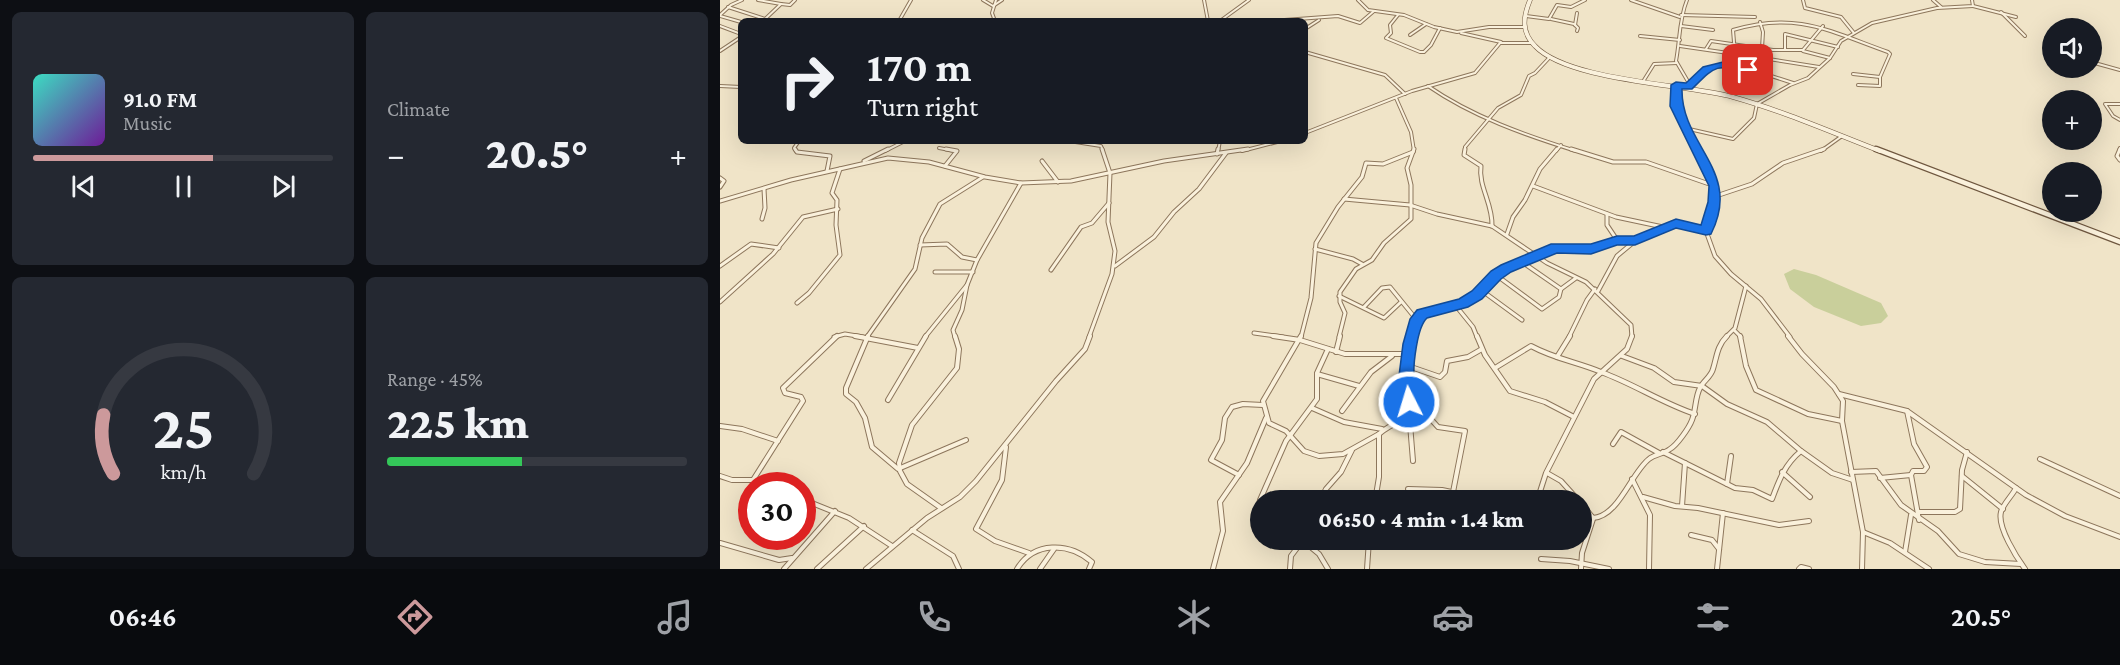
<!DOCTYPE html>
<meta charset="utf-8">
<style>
:root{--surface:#171b24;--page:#242831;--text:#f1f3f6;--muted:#9ea1a6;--line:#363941;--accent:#cc999b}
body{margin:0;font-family:"Crimson Pro",serif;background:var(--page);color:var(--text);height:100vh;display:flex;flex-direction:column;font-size:22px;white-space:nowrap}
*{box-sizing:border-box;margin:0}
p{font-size:20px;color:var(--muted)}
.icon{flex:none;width:33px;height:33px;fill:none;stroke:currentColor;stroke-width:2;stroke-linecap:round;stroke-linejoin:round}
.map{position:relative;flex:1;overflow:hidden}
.sheet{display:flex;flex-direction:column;gap:12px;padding:12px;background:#0d0f14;width:720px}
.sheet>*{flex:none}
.top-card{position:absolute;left:18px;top:18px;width:570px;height:126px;border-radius:9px;box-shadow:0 6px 24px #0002;background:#171b24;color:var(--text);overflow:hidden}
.controls{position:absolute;left:1322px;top:18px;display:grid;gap:12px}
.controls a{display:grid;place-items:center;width:60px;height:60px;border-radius:50%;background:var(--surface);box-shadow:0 6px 24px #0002;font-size:30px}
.speed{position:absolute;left:18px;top:472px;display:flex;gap:12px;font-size:30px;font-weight:700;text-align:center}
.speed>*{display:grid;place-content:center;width:78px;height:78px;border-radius:50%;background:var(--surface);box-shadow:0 6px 24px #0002;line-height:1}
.speed .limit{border:9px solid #d22;background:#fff;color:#111}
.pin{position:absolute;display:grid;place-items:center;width:51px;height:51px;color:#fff;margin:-26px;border-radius:12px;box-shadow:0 3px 9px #0006}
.me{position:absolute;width:66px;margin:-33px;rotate:355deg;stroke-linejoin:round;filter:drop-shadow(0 0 4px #0008)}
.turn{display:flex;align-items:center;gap:21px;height:126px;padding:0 30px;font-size:27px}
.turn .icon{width:78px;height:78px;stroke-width:2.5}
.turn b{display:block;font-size:42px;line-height:51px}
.big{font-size:45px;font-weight:800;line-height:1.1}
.sheet .widget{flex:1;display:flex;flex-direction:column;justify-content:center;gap:9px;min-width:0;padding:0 21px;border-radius:9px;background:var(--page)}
.sheet .dial{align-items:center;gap:0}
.dial svg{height:156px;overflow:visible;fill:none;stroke:var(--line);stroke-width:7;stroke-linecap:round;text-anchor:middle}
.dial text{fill:var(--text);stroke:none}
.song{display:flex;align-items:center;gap:18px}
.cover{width:72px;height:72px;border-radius:9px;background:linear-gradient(135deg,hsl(170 70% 55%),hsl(280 70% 35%))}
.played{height:6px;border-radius:3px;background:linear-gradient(90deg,var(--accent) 60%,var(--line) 60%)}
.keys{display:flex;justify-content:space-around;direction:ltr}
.heat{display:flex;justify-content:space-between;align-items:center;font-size:33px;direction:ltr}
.charge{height:9px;border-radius:4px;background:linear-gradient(90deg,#34c759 45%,var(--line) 0)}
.sheet .tiles{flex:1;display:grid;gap:12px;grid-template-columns:repeat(2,1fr)}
.trip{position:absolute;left:530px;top:490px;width:342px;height:60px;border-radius:30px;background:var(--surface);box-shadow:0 6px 24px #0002;font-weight:800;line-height:60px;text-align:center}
.tabs{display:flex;height:96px;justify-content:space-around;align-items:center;background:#090b0e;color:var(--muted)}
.tabs .icon{width:42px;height:42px}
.tabs .on{color:var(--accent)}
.tabs b{font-size:27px;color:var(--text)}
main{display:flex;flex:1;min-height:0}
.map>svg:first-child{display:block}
.green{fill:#c9cf9b}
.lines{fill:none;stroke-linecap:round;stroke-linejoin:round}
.minor-far2-casing{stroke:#8d765c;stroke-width:4}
.minor-far1-casing{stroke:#8d765c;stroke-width:5}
.minor-casing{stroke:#8d765c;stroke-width:6}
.secondary-far1-casing{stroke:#6f573f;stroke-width:5}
.secondary-casing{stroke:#6f573f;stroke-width:7}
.minor-far2{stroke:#faf1dc;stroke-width:2}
.minor-far1{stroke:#faf1dc;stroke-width:3}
.minor{stroke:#faf1dc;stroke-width:4}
.secondary-far1{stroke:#faf1dc;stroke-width:4}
.secondary{stroke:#faf1dc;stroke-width:4.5}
.route{fill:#1a73e8;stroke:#114b97;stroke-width:1.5}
</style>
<main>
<section class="sheet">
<div class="tiles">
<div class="widget">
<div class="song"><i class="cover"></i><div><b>91.0 FM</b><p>Music</p></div></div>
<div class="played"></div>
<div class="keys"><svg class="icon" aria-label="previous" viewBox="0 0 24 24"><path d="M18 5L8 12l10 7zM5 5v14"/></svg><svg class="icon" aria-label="pause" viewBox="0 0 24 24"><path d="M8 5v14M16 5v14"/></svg><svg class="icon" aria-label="next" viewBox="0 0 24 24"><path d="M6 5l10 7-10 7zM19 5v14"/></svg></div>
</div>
<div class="widget"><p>Climate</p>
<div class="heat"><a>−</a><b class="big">20.5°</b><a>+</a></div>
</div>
<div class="widget dial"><svg viewBox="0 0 100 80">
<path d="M14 69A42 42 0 1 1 86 69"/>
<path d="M14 69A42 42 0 0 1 9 39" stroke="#cc999b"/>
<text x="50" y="56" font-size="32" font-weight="700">25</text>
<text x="50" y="72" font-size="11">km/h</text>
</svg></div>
<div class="widget"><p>Range · 45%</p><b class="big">225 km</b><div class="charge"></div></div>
</div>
</section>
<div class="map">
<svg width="1400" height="569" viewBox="0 0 1400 569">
<rect width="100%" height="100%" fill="#f0e4c8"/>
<!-- green -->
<polygon class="green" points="1074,269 1096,275 1161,303 1168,316 1161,323 1141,326 1094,307 1070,289 1064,274"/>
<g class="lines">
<defs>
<g id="minor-far2">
<polyline points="38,0 61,4 43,21"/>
<polyline points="263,0 273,6 282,0"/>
<polyline points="484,0 488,21"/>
<polyline points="638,0 648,10 684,15 714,27 737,32 769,27 804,27"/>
<polyline points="911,0 960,17"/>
<path d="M967 0C959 19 960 40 956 61L970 85"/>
<polyline points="1083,0 1085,8 1121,17 1134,33"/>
<polyline points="1213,0 1221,7"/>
<polyline points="61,4 70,5 75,0"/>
<polyline points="1253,6 1296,17"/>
<polyline points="8,7 45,19"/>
<polyline points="1281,12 1305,36"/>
<polyline points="0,15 11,5 22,0"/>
<polyline points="678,15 670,25 671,33 666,38 700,52 704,52 711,45 720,28"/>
<polyline points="961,15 1035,17"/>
<polyline points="0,16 21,22"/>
<polyline points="806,16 829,19 837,5 851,7 865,0"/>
<polyline points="831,19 854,24 858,28 857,31"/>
<polyline points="179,21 191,0"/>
<polyline points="275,21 272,13 276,0"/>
<polyline points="500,21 529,0"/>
<polyline points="551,21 618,16 640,23 654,11"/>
<polyline points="1040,22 1043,32 1042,48"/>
<polyline points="855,25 857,13"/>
<polyline points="0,26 21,34"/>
<polyline points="961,26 993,30"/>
<polyline points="585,29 599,20"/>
<polyline points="741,33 781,42"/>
<polyline points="690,35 706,24"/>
<polyline points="920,36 960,40"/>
<polyline points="960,46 1015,54"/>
<polyline points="986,49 991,41 1053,50 1083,50 1103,26"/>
<polyline points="1065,49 1065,34 1118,47"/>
<polyline points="0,51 21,37"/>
<polyline points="1083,51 1110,58"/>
<polyline points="585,52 665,75 685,94"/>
<polyline points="1015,57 1038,61 1042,58 1099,67"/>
<polyline points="1371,62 1400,70"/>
<polyline points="1011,63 1073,83"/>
<polyline points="1133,74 1160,77"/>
<polyline points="924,80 934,64 957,63"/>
<polyline points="956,85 956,106 978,151"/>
<polyline points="0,86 21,87"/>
<path d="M708 86C753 117 805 135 856 151"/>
<path d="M969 87 988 69 1013 61 1015 54 1013 30C1077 11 1109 31 1168 52L1170 54 1160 77V86L1138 85"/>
<polyline points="676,98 691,132 694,151"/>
<polyline points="1400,104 1385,104 1393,116 1400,120"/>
<polyline points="969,129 1013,139 1034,118 1037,104 1070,85 1088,78 1110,58 1121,41 1152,23 1217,8 1253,6 1252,0"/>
<polyline points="585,133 692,91 755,73 780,43 812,43"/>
<polyline points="349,141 381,146 383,151"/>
<polyline points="219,148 235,151"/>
<polyline points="76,151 74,148 79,141"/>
<polyline points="165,151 185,141"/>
<polyline points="498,151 500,141"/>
<polyline points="522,151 561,141"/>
<polyline points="745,151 745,147 778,108 801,95 809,76 815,73 830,57"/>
<polyline points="836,151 841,145"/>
<polyline points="1101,151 1122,136"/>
<polyline points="1399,151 1400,148"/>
</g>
<g id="minor-far1">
<polyline points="75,149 77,152 110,156 107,171"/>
<path d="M745 149 744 155 761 166C758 186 773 204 772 226"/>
<polyline points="851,149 893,162 926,162 995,186"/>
<polyline points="977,149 995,186 995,202 986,231 995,256 1011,274 1041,299 1070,337"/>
<polyline points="1400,149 1397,156 1400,160"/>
<polyline points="497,154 498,149"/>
<polyline points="144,161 168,149"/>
<polyline points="322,161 338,182"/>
<polyline points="225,166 237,151 226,149"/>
<polyline points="0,178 4,181 0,187"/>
<polyline points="813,186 896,217 943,227"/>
<polyline points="996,196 1032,184 1063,163 1104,149"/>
<polyline points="624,199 690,205 717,214 772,226 827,263 866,282 911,325 912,337"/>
<polyline points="0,201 71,180 168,158 209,162 265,177 301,183 351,181 444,161 528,149"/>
<polyline points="887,214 887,225 897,240"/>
<polyline points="42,219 45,208 44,189"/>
<polyline points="787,234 793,217 805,200 820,169 837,149"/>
<polyline points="200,245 227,244 242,257 257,260"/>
<polyline points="595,249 633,259 642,264"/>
<polyline points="802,262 841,289 856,278"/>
<polyline points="0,266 31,244 59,248"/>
<polyline points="395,266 434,237 454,212 479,189 506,153"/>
<polyline points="331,270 361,227 372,223 389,203"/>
<polyline points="215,272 253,272"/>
<polyline points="776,275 822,309 839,297 841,289"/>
<polyline points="761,290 802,320"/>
<polyline points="878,291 897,256 915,241 955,223 986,231"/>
<polyline points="619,296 664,318 681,302"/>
<polyline points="0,302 53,254 83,217 118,209"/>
<polyline points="77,303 89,293 120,255 116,225 117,200 112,193 120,169"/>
<polyline points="736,306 753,327 757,337"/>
<polyline points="644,307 662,288 670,287 696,319"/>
<polyline points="1014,330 1021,337"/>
<polyline points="534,333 563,337"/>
<polyline points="114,337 125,334 143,337"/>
<polyline points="147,337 195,269 202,238 220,204 263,177"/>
<polyline points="205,337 247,285 257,260 301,183"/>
<polyline points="235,337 233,330 242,310 247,285"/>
<polyline points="369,337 392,274 395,251 388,222 390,173 382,149"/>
<polyline points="581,337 591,298 596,243 618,207 642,177 646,163 663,164 693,152"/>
<polyline points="619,337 625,313 620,302 620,292 636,269 652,260 664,243 691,219 691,185 687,168 694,149"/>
<polyline points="692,337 699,317 711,310 743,303 757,295 786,268 835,248 871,249 897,240 915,241"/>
<polyline points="849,337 867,300 875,289"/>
<polyline points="1006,337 1015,328 1026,286"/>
</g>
<g id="minor">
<polyline points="135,336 198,348"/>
<polyline points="148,336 126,388 126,394 136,402 145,418 152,447 178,469 246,440"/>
<polyline points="553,336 580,340 625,354 683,354 690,350"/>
<polyline points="581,336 543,401 549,423 566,431 584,451 599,456 623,454 659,434"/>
<polyline points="692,336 687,387 693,461"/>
<polyline points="757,336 765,355 790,391 825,402 854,417"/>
<polyline points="1020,336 1026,366 1036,390 1088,414 1122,421"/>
<polyline points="1068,336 1082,354 1114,387 1123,401 1122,421 1143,532 1142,569"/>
<polyline points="616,352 620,336"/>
<polyline points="902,356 934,368 954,382 982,386 1007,404 1047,422 1081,451"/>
<polyline points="837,357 850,336"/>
<polyline points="688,366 720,377 725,372 727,361 748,357 762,349"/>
<path d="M775 368 811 346C835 359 857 362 881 372 914 384 942 403 975 414"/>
<polyline points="597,374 639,386"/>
<polyline points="1119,394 1187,411 1306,495 1345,516 1400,537"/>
<polyline points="168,400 206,336"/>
<polyline points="592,408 624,422 662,429"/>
<polyline points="622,411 651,372 672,356"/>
<polyline points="1187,411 1194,444 1207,467 1204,471 1193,471 1191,475 1199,520"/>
<polyline points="0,426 22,429 58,441"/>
<polyline points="893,444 901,432 939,453"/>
<polyline points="286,447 282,480 256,529 275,541 309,553"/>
<path d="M943 452 1015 488 1033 490 1052 499C1059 480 1065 464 1081 451L1112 473 1133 480"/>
<polyline points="1320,459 1400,496"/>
<polyline points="1062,472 1090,497"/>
<polyline points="1131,472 1156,471 1181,505 1218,531 1239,554 1265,562 1301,564"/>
<polyline points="827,473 841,481 859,501"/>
<polyline points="519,475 491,460 502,440 505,418 512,407 523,404 543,405"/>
<polyline points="0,476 12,480 33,480"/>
<polyline points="1242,476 1283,509"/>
<polyline points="1160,478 1191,475"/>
<polyline points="912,479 930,515 929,569"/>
<polyline points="1007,484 1011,456"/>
<polyline points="34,486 33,480 83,401 81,397 65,393 63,388 117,336"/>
<path d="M1296 488C1292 496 1283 504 1281 512 1277 527 1297 558 1305 569"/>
<polyline points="688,489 722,490 775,501"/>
<polyline points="923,497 955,506 978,508 1059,525 1089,521"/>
<polyline points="82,499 129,518 172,546"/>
<polyline points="600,501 606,489 621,472 632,450"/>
<path d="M655 501 659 477V434C673 422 690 417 708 416L718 427 745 431 733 492"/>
<polyline points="817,501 826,473 874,379 907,349 912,336"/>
<path d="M861 503 873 518C899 516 911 473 929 459 935 454 944 454 950 449 957 445 969 428 972 420 976 410 975 397 980 388 983 381 991 377 993 369 997 356 997 346 1007 336"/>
<polyline points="962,506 965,463"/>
<polyline points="221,508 187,484 180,471 179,463 192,425 237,368 239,349 235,336"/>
<polyline points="540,511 538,508 540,500 566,441 597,399 597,373 608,349"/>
<polyline points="1199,512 1235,512 1240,509 1242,470 1247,452"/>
<polyline points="192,530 233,556 239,569"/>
<polyline points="1143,532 1170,543 1209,569"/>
<polyline points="971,535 992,540 999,549"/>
<polyline points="582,540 599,554 608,569"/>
<polyline points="0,543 59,560 72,558"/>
<polyline points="1185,552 1191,515"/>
<polyline points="821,559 850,561 889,569"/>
<polyline points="64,569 115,511"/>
<polyline points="97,569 144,526"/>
<polyline points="146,569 207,518 240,497 256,481 336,381 365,349 370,336"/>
<path d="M297 569C314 541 349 542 372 562L369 569"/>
<polyline points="320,569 334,549"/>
<polyline points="493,569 503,531 500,502 527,463 546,418"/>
<polyline points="570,569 571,556 583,540"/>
<polyline points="647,569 649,540"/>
<polyline points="861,569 862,553 873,519"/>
<polyline points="997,569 1003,513"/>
<polyline points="1079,569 1081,567 1089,569"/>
</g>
<path id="secondary-far1" d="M810 0C803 17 801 32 815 46 848 81 964 84 1013 97 1063 111 1111 132 1160 151"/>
<polyline id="secondary" points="1156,149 1400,242"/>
</defs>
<!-- minor-far2 casing -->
<use href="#minor-far2" class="minor-far2-casing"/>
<!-- minor-far1 casing -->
<use href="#minor-far1" class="minor-far1-casing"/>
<!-- minor casing -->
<use href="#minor" class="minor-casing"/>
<!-- secondary-far1 casing -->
<use href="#secondary-far1" class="secondary-far1-casing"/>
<!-- secondary casing -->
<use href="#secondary" class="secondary-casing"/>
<!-- minor-far2 -->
<use href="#minor-far2" class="minor-far2"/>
<!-- minor-far1 -->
<use href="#minor-far1" class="minor-far1"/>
<!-- minor -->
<use href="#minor" class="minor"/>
<!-- secondary-far1 -->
<use href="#secondary-far1" class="secondary-far1"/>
<!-- secondary -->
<use href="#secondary" class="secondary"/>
</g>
<!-- route -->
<path class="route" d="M1011 60 1033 70 1028 73C995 64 996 65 972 89H962C961 146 1023 171 991 234L986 235 956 228 915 245H897L871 254 837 253 791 272 781 279 762 299 748 307 707 318C697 327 693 365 694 379 695 388 699 398 695 407L689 409 684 407 679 376 683 344 690 319 697 310 739 299 752 291 771 271 781 265 831 244H871L897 236H914L956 219 981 225 988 202 989 186 950 106 951 85 956 82 966 83 983 67Z"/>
</svg>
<div class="controls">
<a><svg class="icon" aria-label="sound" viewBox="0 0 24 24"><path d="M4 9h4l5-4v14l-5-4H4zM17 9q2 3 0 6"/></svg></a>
<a>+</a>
<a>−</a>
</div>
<div class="speed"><div class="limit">30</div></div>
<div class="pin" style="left:1028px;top:70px;background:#d93025"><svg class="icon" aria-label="arrive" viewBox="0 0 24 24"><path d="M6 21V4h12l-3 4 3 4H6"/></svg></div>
<svg class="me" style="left:689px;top:402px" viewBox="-20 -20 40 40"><circle r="17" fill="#1a73e8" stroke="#fff" stroke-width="3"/><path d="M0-11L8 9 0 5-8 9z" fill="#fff"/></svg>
<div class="trip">06:50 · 4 min · 1.4 km</div>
<div class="top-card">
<div class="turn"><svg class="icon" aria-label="right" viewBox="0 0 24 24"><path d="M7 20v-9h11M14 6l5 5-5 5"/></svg><div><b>170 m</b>Turn right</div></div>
</div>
</div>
</main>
<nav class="tabs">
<b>06:46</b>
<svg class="icon on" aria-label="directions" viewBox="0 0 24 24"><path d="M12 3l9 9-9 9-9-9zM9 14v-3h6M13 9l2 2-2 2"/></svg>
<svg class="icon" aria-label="music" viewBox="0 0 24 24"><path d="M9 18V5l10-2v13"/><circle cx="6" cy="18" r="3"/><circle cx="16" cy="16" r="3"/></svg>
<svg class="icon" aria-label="phone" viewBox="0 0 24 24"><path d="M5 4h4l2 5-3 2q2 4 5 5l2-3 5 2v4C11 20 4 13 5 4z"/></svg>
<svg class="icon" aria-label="climate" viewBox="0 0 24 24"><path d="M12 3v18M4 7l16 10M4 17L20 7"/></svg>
<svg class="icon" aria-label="car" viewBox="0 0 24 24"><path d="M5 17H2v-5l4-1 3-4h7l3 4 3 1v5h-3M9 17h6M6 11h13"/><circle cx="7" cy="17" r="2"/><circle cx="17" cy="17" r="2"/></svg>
<svg class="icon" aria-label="filters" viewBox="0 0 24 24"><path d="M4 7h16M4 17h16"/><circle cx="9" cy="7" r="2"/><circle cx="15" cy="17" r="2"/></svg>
<b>20.5°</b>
</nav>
